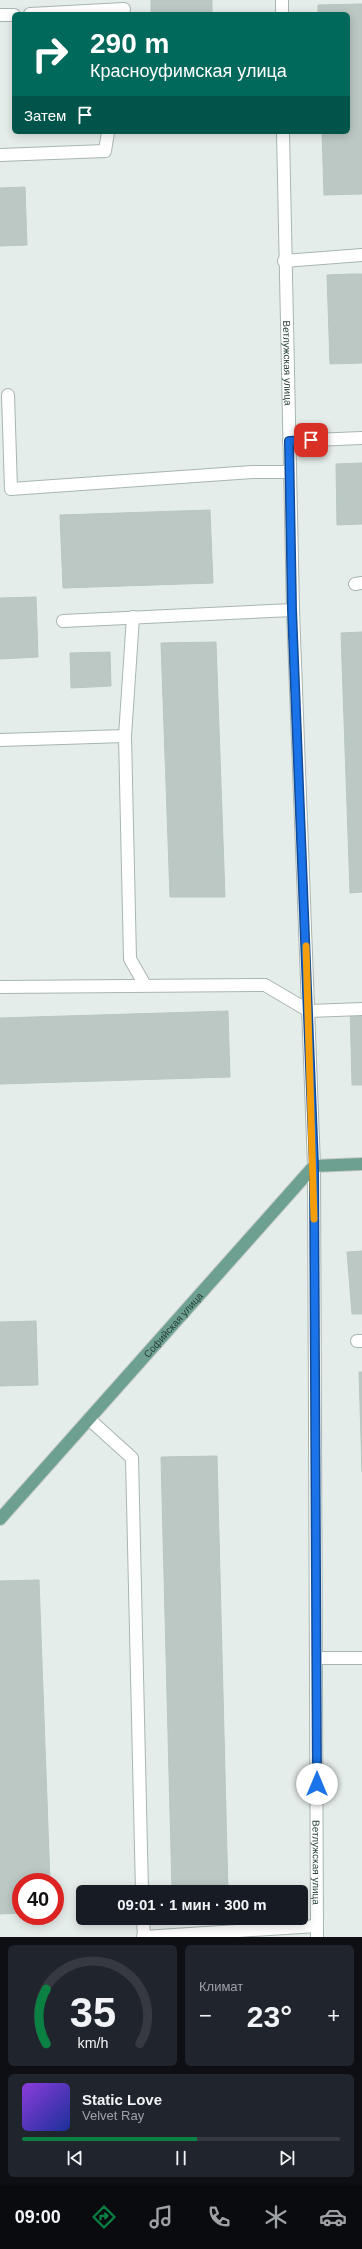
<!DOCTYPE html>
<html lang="ru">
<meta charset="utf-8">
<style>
:root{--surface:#171b24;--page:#20242c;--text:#f1f3f6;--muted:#9ea1a6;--line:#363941;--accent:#0b8043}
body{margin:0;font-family:Helvetica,sans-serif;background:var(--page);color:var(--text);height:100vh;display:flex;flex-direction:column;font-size:15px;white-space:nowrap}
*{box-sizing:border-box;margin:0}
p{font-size:13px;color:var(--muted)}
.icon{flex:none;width:22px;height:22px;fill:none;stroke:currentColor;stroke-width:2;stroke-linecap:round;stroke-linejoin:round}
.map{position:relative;height:1937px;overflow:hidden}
.details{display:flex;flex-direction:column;gap:8px;padding:8px;background:#0d0f14;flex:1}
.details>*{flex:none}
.hud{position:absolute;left:12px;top:12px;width:338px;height:122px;border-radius:6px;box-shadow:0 2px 10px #0003;background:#00695c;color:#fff;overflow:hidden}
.speed{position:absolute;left:12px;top:1873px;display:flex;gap:8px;font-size:20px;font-weight:700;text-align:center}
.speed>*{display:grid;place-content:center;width:52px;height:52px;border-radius:50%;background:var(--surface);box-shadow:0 2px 10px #0003;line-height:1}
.speed .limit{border:6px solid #d22;background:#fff;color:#111}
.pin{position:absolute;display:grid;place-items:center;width:34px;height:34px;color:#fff;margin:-17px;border-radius:8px;box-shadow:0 2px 6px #0006}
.me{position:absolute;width:44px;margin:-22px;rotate:0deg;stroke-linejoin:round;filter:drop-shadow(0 0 3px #0008)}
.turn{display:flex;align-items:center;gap:14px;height:84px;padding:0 12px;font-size:18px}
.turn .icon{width:52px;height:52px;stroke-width:2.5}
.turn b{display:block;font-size:28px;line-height:34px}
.then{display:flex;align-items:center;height:38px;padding:0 12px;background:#0003;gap:8px;font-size:15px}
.big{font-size:30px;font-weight:600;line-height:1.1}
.details .card{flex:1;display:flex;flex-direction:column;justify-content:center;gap:6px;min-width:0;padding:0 14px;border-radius:6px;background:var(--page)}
.details .dial{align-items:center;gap:0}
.dial svg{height:104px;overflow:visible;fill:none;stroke:var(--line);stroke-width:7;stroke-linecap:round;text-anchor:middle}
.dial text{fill:var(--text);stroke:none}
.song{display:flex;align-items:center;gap:12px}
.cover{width:48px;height:48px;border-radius:6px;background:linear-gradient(135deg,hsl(270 70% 55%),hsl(230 70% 35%))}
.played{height:4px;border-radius:2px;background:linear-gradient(90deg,var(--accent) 55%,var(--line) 55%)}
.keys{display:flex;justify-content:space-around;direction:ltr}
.heat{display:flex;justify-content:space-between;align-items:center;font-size:22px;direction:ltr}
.details .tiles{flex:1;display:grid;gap:8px;grid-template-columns:1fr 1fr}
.card:last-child{grid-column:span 2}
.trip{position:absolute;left:76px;top:1885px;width:232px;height:40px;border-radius:6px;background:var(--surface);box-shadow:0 2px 10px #0003;font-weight:600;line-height:40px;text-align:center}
.menu{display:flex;height:64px;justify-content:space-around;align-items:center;background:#090b0e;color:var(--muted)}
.menu .icon{width:28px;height:28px}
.menu .active{color:var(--accent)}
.menu b{font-size:18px;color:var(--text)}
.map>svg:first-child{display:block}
.building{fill:#bbc8c3;stroke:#b8c7c0}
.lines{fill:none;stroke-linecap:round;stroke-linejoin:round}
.minor-casing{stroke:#a8b5b1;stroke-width:14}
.major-casing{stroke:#c2c9c7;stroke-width:14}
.minor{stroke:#fff;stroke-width:12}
.major{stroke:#6da091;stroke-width:12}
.route-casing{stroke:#114b97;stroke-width:10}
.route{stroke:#1a73e8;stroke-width:7}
.slow{stroke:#f59e0b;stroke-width:7}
.labels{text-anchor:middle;stroke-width:4;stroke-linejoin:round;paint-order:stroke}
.street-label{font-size:10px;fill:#263e37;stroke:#f6faf8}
</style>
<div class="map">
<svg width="362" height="1937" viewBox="0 0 362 1937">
<rect width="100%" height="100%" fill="#e5edea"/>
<!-- building -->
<g class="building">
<rect x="151" y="0" width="61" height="14"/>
<polygon points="362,4 362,194 324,195 322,132 348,132 348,14 318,14 318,5"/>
<polygon points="25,187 27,245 0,246 0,188"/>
<polygon points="351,274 362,274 362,363 330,364 327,275"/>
<polygon points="362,463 362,524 337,525 336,464"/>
<polygon points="210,510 213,583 63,588 60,515"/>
<polygon points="36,597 38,657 0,659 0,598"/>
<polygon points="362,632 362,892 350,893 341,633"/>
<polygon points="216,642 225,897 170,897 161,643"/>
<polygon points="110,652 111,686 71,688 70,653"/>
<polygon points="362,1004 362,1085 352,1085 350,1005"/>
<polygon points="228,1011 230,1077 0,1084 0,1018"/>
<polygon points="362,1251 362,1314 352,1314 347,1252"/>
<polygon points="36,1321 38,1385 0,1386 0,1322"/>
<polygon points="359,1372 362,1372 362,1472"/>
<polygon points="217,1456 228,1892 172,1892 161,1457"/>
<polygon points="39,1580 50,1882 21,1882 21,1913 0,1914 0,1581"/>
</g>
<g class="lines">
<defs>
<g id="minor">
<polyline points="282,0 282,14"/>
<polyline points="30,14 124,9"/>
<polyline points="0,15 14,15"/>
<path id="s1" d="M283 132 293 610 314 1166 317 1937"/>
<polyline points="0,155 105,151 108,132"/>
<polyline points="284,261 362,255"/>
<polyline points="8,395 11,489 252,472 290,472"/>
<polyline points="289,441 362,438"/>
<polyline points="355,584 362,583"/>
<polyline points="133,617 125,736 130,959 145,985"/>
<polyline points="63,621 293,610"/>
<polyline points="0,740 125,736"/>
<polyline points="0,987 265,985 309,1011 362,1009"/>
<polyline points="357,1341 362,1341"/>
<polyline points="89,1419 132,1458 142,1892"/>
<polyline points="316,1658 362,1658"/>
<polyline points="143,1918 144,1937"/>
<polyline points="143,1937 317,1926"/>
</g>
<g id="major">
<path id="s2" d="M0 1519 314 1166 362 1164"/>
</g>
</defs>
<!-- minor casing -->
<use href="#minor" class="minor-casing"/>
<!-- major casing -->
<use href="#major" class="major-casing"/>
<!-- minor -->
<use href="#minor" class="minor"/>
<!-- major -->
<use href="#major" class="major"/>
</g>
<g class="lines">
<defs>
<polyline id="route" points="311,440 289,441 292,610 314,1166 317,1784"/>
</defs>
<!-- route casing -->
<use href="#route" class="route-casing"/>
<!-- route -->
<use href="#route" class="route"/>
<!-- slow -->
<polyline class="slow" points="306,946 314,1219"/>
</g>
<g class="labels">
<!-- street labels -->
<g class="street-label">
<text dy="4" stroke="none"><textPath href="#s1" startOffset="231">Ветлужская улица</textPath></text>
<text dy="4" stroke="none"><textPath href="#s2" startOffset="260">Софийская улица</textPath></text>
<text dy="4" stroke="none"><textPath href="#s1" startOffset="1731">Ветлужская улица</textPath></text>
</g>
</g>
</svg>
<div class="speed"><div class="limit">40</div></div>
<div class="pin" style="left:311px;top:440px;background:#d93025"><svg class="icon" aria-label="arrive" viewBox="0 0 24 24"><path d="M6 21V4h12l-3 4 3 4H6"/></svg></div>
<svg class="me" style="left:317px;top:1784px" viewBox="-20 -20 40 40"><circle r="19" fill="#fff"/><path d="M0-13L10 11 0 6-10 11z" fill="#1a73e8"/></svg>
<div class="trip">09:01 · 1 мин · 300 m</div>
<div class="hud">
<div class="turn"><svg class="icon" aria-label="right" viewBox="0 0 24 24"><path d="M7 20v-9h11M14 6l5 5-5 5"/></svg><div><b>290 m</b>Красноуфимская улица</div></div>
<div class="then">Затем<svg class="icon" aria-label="arrive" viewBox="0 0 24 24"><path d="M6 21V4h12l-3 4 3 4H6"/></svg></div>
</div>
</div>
<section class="details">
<div class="tiles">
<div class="card dial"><svg viewBox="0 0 100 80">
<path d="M14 69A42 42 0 1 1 86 69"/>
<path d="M14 69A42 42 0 0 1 14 27" stroke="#0b8043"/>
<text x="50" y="56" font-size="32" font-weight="700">35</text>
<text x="50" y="72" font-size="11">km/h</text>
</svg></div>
<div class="card"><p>Климат</p>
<div class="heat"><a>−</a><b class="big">23°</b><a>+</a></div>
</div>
<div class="card">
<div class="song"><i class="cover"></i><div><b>Static Love</b><p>Velvet Ray</p></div></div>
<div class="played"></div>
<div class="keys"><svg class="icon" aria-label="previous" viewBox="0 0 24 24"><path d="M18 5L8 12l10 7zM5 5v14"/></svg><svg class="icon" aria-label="pause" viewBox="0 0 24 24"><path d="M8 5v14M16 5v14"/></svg><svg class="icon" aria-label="next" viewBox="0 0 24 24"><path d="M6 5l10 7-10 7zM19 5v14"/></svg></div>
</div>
</div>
</section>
<nav class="menu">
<b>09:00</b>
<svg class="icon active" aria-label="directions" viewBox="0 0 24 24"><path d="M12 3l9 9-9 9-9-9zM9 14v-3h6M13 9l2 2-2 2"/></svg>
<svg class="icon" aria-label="music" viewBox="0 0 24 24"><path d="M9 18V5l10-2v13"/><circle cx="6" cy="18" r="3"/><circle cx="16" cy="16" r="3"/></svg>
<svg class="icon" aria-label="phone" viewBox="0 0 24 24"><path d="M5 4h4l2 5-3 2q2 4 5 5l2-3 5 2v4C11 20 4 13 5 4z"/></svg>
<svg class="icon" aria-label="climate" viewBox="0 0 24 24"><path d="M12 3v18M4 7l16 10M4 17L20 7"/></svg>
<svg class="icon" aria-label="car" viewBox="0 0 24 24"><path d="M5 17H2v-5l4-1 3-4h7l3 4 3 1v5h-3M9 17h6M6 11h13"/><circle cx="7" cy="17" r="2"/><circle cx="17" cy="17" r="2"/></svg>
</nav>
